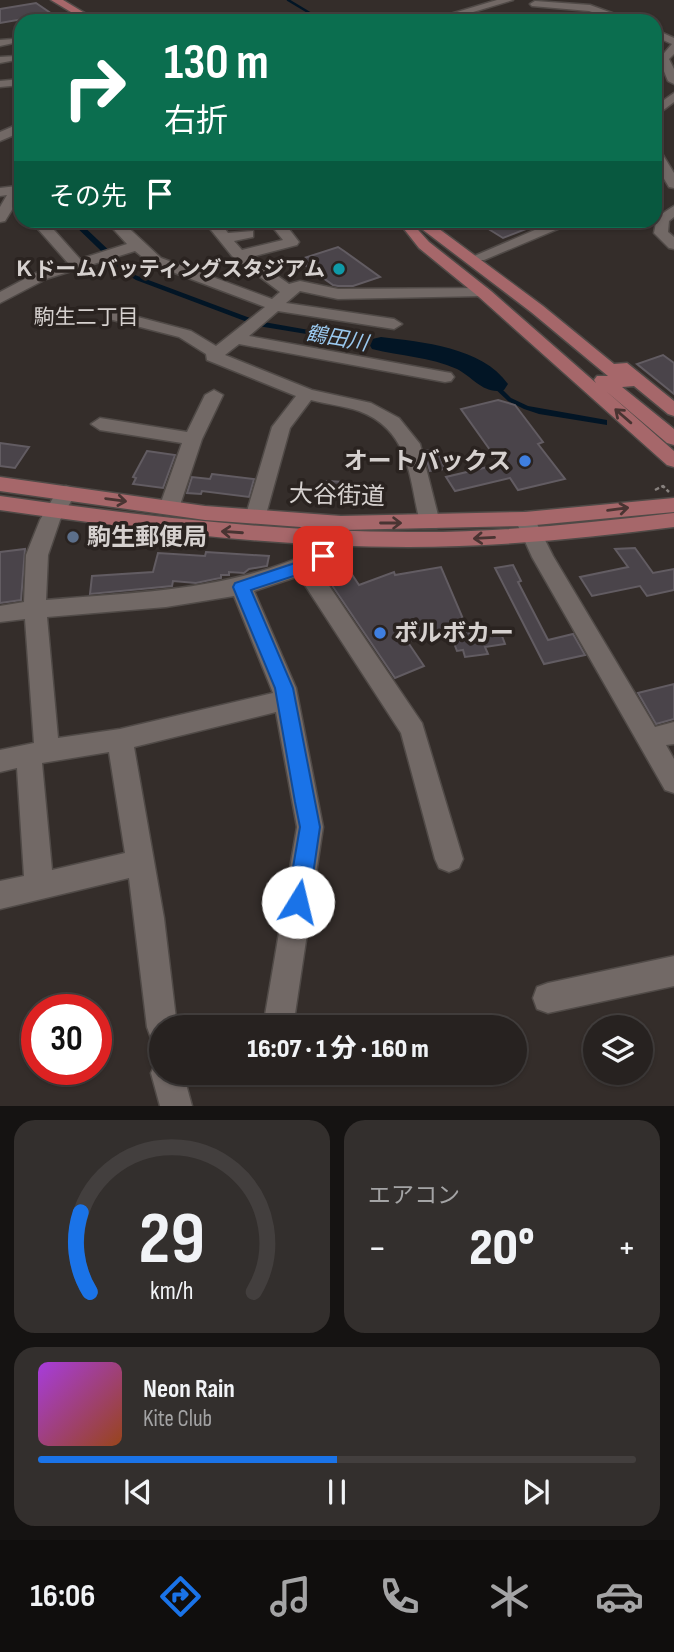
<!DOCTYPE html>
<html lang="ja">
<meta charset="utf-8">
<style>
:root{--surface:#272220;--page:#332f2d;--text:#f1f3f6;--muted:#a4a4a5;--line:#433f3e;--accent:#1a73e8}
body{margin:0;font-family:"Sofia Sans Condensed","Noto Sans JP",sans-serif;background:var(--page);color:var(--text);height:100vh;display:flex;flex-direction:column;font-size:26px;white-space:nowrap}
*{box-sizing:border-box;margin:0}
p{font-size:23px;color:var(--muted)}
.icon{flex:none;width:38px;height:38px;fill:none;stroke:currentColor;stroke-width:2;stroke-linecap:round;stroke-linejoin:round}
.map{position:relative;height:1106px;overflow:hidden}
.details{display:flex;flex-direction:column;gap:14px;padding:14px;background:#151312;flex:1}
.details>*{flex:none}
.banner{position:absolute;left:14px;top:14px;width:648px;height:214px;border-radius:21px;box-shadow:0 2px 5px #0004,0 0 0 2px var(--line);background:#0b6e4f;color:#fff;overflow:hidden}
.fabs{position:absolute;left:583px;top:1015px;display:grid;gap:14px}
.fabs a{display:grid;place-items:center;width:70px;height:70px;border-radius:50%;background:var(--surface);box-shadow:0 2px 5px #0004,0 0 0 2px var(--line);font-size:35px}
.speed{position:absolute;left:21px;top:994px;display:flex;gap:14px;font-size:35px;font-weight:700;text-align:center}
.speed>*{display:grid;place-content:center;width:91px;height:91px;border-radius:50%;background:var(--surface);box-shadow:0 2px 5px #0004,0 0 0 2px var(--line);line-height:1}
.speed .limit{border:10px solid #d22;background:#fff;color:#111}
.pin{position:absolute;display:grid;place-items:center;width:60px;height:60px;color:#fff;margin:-30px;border-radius:14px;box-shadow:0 4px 10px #0006}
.me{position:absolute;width:77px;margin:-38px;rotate:9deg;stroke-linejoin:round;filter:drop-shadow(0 0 5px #0008)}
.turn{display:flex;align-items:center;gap:24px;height:147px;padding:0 35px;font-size:32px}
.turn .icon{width:91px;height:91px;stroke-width:2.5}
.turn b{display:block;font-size:49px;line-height:60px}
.then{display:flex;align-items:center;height:66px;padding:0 35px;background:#0003;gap:14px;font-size:26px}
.big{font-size:52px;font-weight:800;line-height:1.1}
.details .widget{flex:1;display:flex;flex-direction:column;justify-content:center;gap:10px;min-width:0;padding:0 24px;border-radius:21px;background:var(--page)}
.details .dial{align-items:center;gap:0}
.dial svg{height:182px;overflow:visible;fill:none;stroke:var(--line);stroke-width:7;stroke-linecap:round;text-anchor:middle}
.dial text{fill:var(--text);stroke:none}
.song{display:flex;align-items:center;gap:21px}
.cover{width:84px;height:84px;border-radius:10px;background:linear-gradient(135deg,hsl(280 70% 55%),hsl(20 70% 35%))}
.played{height:7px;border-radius:4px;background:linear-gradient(90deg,var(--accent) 50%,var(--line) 50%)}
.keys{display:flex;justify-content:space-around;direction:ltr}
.heat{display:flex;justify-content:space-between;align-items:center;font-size:38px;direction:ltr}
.details .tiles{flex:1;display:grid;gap:14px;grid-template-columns:1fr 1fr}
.widget:last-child{grid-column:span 2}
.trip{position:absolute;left:149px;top:1015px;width:378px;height:70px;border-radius:35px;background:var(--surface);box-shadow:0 2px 5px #0004,0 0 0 2px var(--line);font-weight:800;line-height:70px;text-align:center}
.menu{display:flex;height:112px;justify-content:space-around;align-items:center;background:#100e0d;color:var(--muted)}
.menu .icon{width:49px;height:49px}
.menu .selected{color:var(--accent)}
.menu b{font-size:32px;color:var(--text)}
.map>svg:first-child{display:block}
.water{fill:#021525}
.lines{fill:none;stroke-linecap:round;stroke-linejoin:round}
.stream{stroke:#021525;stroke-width:2.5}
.river{fill:#021525;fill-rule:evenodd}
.building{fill:#4a444a;stroke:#625c62;stroke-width:2}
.minor-casing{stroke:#504a47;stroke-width:3}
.major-casing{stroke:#504a47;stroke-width:3}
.path{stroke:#87817e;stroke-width:2.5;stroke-dasharray:4.5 2.5;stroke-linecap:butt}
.minor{fill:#726966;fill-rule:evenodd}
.major{fill:#a6676a;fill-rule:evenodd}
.oneway{stroke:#493432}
.route{fill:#1a73e8;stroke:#114b97;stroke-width:2}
.culture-dot{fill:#0f9aa8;stroke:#2a2320;stroke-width:2.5}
.shop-dot{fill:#3f7fe0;stroke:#2a2320;stroke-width:2.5}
.service-dot{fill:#5c6f8a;stroke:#2a2320;stroke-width:2.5}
.labels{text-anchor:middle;stroke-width:7;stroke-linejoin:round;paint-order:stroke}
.far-poi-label{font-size:21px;font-weight:bold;fill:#d6d1cf;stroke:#2a2320;text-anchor:end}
.far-neighbourhood-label{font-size:21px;fill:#d6d1cf;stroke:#2a2320}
.far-water-label{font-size:21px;font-style:italic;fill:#9ac8ee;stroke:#2a2320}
.poi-label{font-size:24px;font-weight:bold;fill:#d6d1cf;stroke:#2a2320;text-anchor:start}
.street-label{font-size:24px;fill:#d6d1cf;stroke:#2a2320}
</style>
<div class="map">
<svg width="674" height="1106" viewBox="0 0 674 1106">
<rect width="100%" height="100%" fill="#342d2a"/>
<!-- water -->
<polygon class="water" points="70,221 78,221 135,275 258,321 422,350 470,364 488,375 511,398 528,406 607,420 607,425 539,414 524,409 508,401 475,370 462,364 422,353 258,326 136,280 124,273"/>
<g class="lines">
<!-- stream -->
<polyline class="stream" points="288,0 323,21"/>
<!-- river -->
<path class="river" d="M381 337C422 342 482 347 508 384L504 390C484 395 474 378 457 369 430 357 401 356 372 349L369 344 372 339Z"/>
</g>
<!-- building -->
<g class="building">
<polygon points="36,3 52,14 0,23 0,9"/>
<polygon points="474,220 512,220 526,229 503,238"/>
<polygon points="338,247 344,251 380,277 353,286 338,286 333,285 298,260"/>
<polygon points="663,355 674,363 674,394 637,364"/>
<polygon points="498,400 515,405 543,442 538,444 565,479 518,490 510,478 455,491 446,477 500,464 461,409"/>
<polygon points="0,443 29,447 15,468 0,466"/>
<polygon points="437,449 445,469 430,471 424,451"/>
<polygon points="147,451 175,455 163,488 133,484 136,478 133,477"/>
<polygon points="212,474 254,479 249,497 202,491 201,494 187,493 192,477 210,479"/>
<polygon points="327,481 363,483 363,500 326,499"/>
<polygon points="635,548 653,573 674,569 674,590 647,596 640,586 592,596 580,577 628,567 615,549"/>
<polygon points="25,549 21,600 0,603 0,552"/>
<polygon points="206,552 269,556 267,566 249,569 244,573 229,572 229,575 221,575 221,578 215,579 196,583 173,581 172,586 90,594 92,576 153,572 158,553 205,556"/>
<polygon points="513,565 521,581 518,582 548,640 573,634 585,655 544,664 495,568"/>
<polygon points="347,567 359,585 394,572 395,575 441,567 469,633 499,628 505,644 485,647 488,654 465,657 463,650 457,651 450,633 407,641 424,666 395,678 325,575"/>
<polygon points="674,684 674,719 656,724 638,693"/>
</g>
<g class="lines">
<defs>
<g id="minor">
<polygon points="497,0 513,0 443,21 427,21"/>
<polygon points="535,1 590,5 634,21 619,21 589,11 532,6 530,4"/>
<polygon points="654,29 674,38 674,54 669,59 674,69 674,84 668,81 659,59 672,44 654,36"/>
<polygon points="0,40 13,39 18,42 0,46"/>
<polygon points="0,57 16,56 21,59 0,63"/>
<polygon points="21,79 21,85 0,87 0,81"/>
<polygon points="674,93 674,102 654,117 654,107"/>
<polygon points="21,123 21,132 0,141 0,132"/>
<polygon points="654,146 658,147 674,173 674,188 669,187 654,162"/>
<polygon points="17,186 21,187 21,195 5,221 0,222 0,207 7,195 0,196 0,188"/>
<polygon points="674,206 674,217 669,221 668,232 674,237 674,249 669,248 654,233 657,217"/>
<path d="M30 220H45L80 259 127 244 105 220H120L161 258 272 299 280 292 232 256 203 220H218L228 233 253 231V237L234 241 242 250 283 240 267 220H282L299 242 297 245 251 257 289 284 300 281 338 289 487 288 490 291 482 296 338 299 300 291 286 303 394 319 402 324 394 329 278 311 249 336 445 372 451 373 454 377 451 381 445 382 239 344 225 355 312 390 371 403 399 418 420 444 440 523 437 528H423L420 523C409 477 410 430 359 411 344 406 327 404 311 400L290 428 265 518 262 523H248L245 518 272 427 296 396 207 360 206 354 179 337 109 319 107 316 115 311 191 331 216 346 265 307 151 264 135 251 46 279 0 303V292L36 273 68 263Z"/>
<polygon points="558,220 579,220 484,260 474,260 472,257"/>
<polygon points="214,390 223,395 202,439 179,508 176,513 162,513 159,508 182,443 100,430 91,424 100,418 187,432 205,395"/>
<path d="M66 486 73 488 76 493 60 520 48 555 46 600C139 592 228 591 314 551L321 532 328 530 335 532 338 537C334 554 333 560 317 568L422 723 463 859 459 868 449 872 439 868 435 859 401 733 299 576 254 591 296 688 323 827 293 1027H263L297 827 276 712 134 747 164 918 177 1027H161V1042L151 1038 147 1027 129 878 0 909V881L24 876 17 768 0 772V750L34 743 25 619 0 622V606L24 602 26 555 40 520 59 488ZM234 596 273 693 120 729 58 738 47 617 166 607ZM109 752 125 853 52 870 42 763Z"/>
<polygon points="525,512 532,514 553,556 655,727 674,722 674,744 666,745 674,759 674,793 665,790 532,557 515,519 518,514"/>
<polygon points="674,956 674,986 548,1013 537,1009 533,998 537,987 548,983"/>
<polygon points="161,1060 161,1073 183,1073 192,1106 160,1106 151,1073 156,1062"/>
</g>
<g id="major">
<polygon points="51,0 63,0 98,21 86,21"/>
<polygon points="397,220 409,220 429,242 491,291 596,383 594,380 597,376 608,376 531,312 410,220 427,220 543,306 614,364 627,363 674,401 674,416 668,414 634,386 622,387 674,429 674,445 667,443 606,391 674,451 674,467 667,465 479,297 419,248"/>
<polygon points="0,477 205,506 341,516 525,512 674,498 674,512 525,526 341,530 205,520 0,491"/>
<path d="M0 496C135 515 272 532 408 532 498 533 586 523 674 513V527C586 538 498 547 408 547 271 547 135 529 0 510Z"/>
</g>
</defs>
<!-- minor casing -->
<use href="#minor" class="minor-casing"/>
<!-- major casing -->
<use href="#major" class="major-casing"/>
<!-- path -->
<polyline class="path" points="655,490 663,486 669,492"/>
<!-- minor -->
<use href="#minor" class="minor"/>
<!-- major -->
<use href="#major" class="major"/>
</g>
<!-- one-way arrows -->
<defs><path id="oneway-shaft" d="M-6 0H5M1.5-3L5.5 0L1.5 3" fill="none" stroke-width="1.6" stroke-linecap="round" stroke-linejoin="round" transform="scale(1.75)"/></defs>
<g class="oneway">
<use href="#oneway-shaft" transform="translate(623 416) rotate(-139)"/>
<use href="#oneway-shaft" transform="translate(116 500) rotate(8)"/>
<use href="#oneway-shaft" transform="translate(618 509) rotate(-7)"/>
<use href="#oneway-shaft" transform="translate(391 523)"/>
<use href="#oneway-shaft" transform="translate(232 532) rotate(-176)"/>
<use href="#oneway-shaft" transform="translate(484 538) rotate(177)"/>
</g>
<!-- route -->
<polygon class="route" points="323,551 331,556 315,569 251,590 293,688 320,827 309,902 306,910 298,913 290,910 287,902 300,827 295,802 275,688 233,587 235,583 304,560"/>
<!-- markers -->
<circle class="culture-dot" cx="339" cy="269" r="7"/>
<g class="shop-dot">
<circle cx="525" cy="461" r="7"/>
<circle cx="380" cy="633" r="7"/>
</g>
<circle class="service-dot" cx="73" cy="537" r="7"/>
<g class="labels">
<!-- far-poi labels -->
<g class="far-poi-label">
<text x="325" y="276">Ｋドームバッティングスタジアム</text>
</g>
<!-- far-neighbourhood labels -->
<g class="far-neighbourhood-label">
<text x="86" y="324">駒生二丁目</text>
</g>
<!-- far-water labels -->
<g class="far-water-label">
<text transform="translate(337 338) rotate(10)" y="7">鶴田川</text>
</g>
<!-- poi labels -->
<g class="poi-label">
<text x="511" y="469" text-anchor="end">オートバックス</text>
<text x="87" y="545">駒生郵便局</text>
<text x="394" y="641">ボルボカー</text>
</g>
<!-- street labels -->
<g class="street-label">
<text transform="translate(337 495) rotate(2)" y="8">大谷街道</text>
</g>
</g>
</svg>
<div class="fabs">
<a><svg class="icon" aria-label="layers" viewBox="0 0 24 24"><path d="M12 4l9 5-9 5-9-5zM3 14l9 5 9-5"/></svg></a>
</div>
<div class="speed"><div class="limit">30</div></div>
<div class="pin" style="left:323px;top:556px;background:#d93025"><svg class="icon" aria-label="arrive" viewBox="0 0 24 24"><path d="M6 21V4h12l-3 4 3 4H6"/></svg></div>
<svg class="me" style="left:298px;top:902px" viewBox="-20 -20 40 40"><circle r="19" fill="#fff"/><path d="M0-13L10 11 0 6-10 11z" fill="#1a73e8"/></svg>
<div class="trip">16:07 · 1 分 · 160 m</div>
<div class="banner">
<div class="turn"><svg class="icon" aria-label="right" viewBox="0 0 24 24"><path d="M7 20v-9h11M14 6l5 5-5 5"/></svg><div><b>130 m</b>右折</div></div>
<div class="then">その先<svg class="icon" aria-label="arrive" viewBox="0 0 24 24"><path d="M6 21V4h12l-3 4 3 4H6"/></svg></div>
</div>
</div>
<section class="details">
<div class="tiles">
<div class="widget dial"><svg viewBox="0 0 100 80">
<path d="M14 69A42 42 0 1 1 86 69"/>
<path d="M14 69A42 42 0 0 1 10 34" stroke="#1a73e8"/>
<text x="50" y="56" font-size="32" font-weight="700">29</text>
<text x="50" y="72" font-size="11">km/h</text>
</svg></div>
<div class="widget"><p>エアコン</p>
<div class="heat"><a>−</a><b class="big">20°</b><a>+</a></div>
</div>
<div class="widget">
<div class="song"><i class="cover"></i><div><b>Neon Rain</b><p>Kite Club</p></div></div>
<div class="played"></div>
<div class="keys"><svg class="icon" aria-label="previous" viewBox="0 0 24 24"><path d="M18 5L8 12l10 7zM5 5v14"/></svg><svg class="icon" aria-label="pause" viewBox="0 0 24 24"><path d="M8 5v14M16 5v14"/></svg><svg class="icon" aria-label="next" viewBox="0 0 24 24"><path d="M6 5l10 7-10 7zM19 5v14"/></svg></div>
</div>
</div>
</section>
<nav class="menu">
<b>16:06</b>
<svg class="icon selected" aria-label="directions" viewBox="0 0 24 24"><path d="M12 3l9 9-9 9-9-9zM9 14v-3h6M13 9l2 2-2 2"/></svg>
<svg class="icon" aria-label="music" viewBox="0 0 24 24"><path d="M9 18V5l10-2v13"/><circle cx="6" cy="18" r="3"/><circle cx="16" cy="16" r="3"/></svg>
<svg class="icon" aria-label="phone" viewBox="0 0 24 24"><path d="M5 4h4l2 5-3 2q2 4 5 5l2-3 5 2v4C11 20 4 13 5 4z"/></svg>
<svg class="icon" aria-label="climate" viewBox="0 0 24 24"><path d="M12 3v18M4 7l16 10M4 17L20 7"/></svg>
<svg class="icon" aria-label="car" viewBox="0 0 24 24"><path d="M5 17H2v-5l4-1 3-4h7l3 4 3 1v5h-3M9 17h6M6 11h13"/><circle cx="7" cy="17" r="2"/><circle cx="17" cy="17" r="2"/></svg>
</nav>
